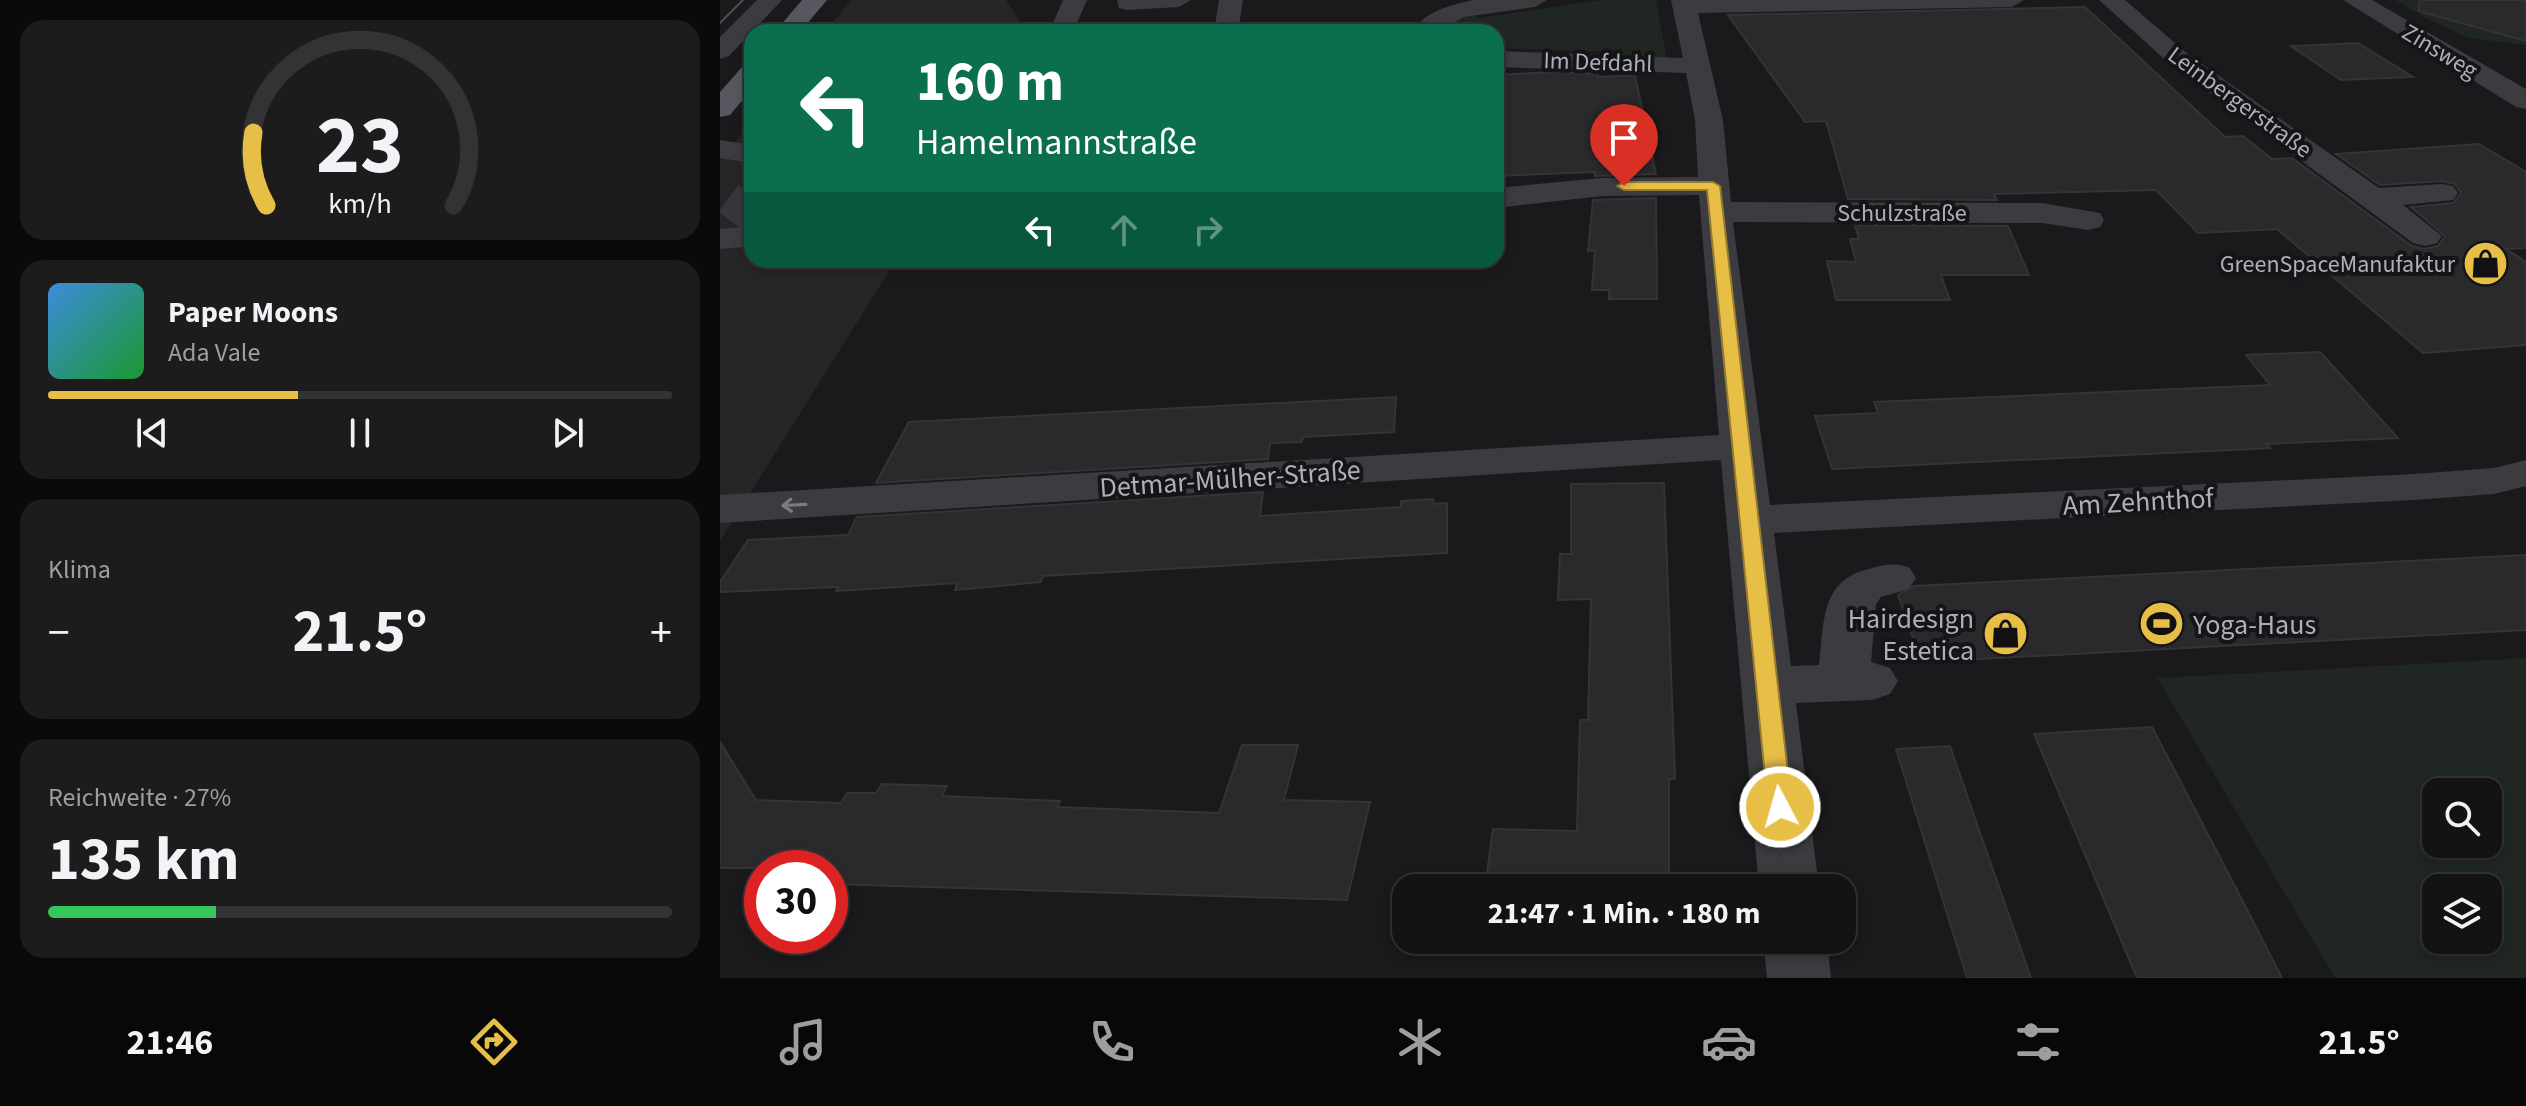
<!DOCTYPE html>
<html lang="de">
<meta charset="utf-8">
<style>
:root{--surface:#141314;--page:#1d1c1d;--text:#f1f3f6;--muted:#9d9ea0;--line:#333234;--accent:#e7be46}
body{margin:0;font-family:"Source Sans 3",sans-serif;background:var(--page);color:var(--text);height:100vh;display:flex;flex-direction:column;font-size:30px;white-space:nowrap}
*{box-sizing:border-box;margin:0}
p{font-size:26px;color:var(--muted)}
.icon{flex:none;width:44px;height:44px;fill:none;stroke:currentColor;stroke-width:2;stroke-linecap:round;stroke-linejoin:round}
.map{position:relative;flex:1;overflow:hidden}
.panel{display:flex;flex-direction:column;gap:20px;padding:20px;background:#0b0a0b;width:720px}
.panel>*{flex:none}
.guide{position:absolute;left:24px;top:24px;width:760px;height:244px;border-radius:24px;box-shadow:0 4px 12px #0003,0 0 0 2px var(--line);background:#0b6e4f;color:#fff;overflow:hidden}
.tools{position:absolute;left:1702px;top:778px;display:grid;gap:16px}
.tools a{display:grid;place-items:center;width:80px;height:80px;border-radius:16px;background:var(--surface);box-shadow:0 4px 12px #0003,0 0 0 2px var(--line);font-size:40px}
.speed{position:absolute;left:24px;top:850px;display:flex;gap:16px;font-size:40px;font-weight:700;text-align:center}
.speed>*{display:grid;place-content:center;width:104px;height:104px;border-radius:50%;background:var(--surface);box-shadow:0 4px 12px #0003,0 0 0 2px var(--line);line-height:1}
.speed .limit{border:12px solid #d22;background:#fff;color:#111}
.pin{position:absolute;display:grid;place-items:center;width:68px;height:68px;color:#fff;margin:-82px -34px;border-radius:50% 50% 50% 0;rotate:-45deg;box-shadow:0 0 8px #0007}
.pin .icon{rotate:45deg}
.me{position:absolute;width:88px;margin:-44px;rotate:354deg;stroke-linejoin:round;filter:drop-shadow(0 0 6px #0008)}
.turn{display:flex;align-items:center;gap:28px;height:168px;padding:0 40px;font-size:36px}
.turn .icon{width:104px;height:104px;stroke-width:2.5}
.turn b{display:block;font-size:56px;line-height:68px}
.lanes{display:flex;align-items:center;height:76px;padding:0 40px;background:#0003;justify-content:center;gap:40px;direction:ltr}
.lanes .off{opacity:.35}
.big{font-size:60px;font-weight:700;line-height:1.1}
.panel .tile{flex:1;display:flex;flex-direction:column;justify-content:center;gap:12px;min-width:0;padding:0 28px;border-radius:24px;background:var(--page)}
.panel .dial{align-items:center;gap:0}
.dial svg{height:208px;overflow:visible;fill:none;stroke:var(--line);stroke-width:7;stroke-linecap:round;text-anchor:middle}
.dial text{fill:var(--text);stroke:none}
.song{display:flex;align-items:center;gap:24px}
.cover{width:96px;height:96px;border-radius:12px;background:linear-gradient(135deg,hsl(210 70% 55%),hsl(130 70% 35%))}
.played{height:8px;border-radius:4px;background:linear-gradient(90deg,var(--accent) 40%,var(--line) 40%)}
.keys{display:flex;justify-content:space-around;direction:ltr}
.heat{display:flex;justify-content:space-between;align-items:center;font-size:44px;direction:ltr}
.charge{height:12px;border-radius:6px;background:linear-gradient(90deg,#34c759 27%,var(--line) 0)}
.trip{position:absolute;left:672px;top:874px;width:464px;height:80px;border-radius:24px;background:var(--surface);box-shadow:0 4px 12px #0003,0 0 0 2px var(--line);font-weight:700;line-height:80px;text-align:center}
.dock{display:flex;height:128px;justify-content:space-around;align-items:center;background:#080808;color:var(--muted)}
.dock .icon{width:56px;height:56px}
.dock .current{color:var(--accent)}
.dock b{font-size:36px;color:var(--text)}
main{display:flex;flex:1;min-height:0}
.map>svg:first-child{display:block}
.built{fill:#262628}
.green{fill:#202621;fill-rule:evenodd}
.building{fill:#2a2a2c;stroke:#343437;stroke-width:2}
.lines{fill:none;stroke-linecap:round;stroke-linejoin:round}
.minor-tunnel{stroke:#37373b;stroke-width:34;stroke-dasharray:34 17;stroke-linecap:butt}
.minor{fill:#3b3b40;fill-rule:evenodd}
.major{fill:#57585f;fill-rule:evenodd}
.tram{stroke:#4e4f55;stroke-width:2}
.oneway{stroke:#7a7b83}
.route{fill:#e7be46;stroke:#967c2e;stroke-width:2}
.labels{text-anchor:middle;stroke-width:8;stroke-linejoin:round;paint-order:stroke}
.far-street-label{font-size:24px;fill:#adb0ba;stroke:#151417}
.far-poi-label{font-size:24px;fill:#adb0ba;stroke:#151417;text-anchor:end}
.street-label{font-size:28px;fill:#adb0ba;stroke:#151417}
.poi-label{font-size:28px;fill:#adb0ba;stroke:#151417;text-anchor:end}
</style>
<main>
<section class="panel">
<div class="tile dial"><svg viewBox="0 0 100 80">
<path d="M14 69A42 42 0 1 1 86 69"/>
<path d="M14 69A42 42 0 0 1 9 41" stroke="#e7be46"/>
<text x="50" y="56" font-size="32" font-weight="700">23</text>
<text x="50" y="72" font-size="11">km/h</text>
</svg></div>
<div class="tile">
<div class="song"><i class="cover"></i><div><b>Paper Moons</b><p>Ada Vale</p></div></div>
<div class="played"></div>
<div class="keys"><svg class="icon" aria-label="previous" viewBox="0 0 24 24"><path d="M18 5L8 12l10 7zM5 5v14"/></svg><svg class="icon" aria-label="pause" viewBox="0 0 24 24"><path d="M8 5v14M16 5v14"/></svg><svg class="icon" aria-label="next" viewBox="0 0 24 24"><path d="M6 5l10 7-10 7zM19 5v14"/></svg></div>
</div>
<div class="tile"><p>Klima</p>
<div class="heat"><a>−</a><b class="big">21.5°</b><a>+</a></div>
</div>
<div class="tile"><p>Reichweite · 27%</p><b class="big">135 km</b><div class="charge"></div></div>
</section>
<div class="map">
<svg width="1806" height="978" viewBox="0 0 1806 978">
<rect width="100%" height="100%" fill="#1a191b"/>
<!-- built -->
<g class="built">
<polygon points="131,0 286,0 307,32 105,32"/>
<polygon points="32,121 32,260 176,260 0,541 0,160"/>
</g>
<!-- green -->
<g class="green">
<polygon points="881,0 936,0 947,60 896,59 898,52 776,48 776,32 726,32 723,20 751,12 759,18"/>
<polygon points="1676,0 1806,0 1806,45 1749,38 1697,14 1718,11 1694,12"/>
<path d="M1806 658V978H1615L1437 678ZM1716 792H1768V844H1716ZM1768 888V940H1716V888Z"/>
</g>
<!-- building -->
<g class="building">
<polygon points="1700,0 1806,0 1806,41 1698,11"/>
<polygon points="1365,7 1505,137 1523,136 1552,159 1572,158 1692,246 1704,249 1718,246 1725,236 1691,207 1733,203 1741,193 1735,184 1722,181 1660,185 1616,154 1759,144 1806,172 1806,248 1786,249 1806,262 1806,345 1703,353 1557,229 1478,233 1436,190 1274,194 1277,200 1128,199 1106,121 1085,122 1008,15"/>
<polygon points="1638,43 1693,77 1621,80 1571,46"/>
<polygon points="836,72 877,74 878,77 915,75 936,174 875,176 875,172 776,176 776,75"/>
<polygon points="936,198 937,299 889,299 889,290 872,290 875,250 868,251 873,200"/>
<polygon points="1135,225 1288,226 1309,275 1221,275 1230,300 1116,300 1107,261 1136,262 1130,239 1139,239"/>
<polygon points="1600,352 1678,438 1546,444 1550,448 1112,469 1095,416 1158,413 1154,402 1550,385 1526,355"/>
<polygon points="676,397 674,432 583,437 582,442 550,443 548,459 156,483 189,422"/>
<polygon points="944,483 955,779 949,779 949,888 765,888 773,829 857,831 860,720 868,720 871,599 838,600 840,554 851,554 851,484"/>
<polygon points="543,492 540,516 681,507 681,501 713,499 714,504 727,503 727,553 323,576 321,582 235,590 237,583 116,591 119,587 0,592 0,582 28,540 128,535 137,517"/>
<polygon points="1806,555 1806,630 1201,662 1178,595 1194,586"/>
<polygon points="1432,727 1518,892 1562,978 1417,978 1314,734"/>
<polygon points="0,742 36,800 121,803 127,793 156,793 162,784 227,786 222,796 340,801 337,807 499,813 522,745 578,745 564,800 650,802 627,900 110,884 110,868 0,868"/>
<polygon points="1230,746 1259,830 1311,978 1247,978 1176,749"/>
</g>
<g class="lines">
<!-- minor-tunnel -->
<polyline class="minor-tunnel" points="12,222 32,195"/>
<!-- minor -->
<g class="minor">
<polygon points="37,0 62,0 9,56 0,59 0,37"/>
<polygon points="343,0 367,0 353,32 329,32"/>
<polygon points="397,0 471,0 459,7 407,10 399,8"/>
<polygon points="499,0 523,0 518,32 494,32"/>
<path d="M753 0H827L815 7 744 17 717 32H692C707 10 728 6 753 0Z"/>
<path d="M951 0H1304L1292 7 978 13 1003 120 1011 202 1322 203 1380 213 1384 220 1380 227 1368 230 1322 223 1013 222 1050 505 1694 474 1774 468 1806 460V486L1774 494 1694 500 1054 533 1071 666 1099 665C1104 626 1100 582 1145 570 1162 565 1172 562 1189 567L1196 578 1189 589 1161 597 1156 604 1151 662 1170 668 1178 681 1170 694 1152 700 1076 703 1099 888H1039L1001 460 0 523V495L999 435 979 195 882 196 776 208V188L882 178 978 177 975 120 966 73 776 67V51L963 58Z"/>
<polygon points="1379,0 1405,0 1469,55 1659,188 1722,184 1733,186 1738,193 1733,200 1683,205 1722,236 1717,243 1705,246 1693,243 1451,65"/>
<polygon points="1623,0 1652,0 1806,89 1806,109 1796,107"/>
<polygon points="0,140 32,145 32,163 0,158"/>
<polygon points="32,226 32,246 0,249 0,229"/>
<polygon points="1043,940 1107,940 1111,978 1047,978"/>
</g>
<!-- major -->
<g class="major">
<polygon points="82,0 107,0 80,32 55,32"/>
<polygon points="32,64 32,89 10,115 0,117 0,92 23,66"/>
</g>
<!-- tram -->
<polyline class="tram" points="0,23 23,0"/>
</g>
<!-- one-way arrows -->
<defs><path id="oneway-shaft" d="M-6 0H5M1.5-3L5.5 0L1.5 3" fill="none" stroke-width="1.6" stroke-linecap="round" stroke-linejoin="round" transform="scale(2)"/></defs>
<use class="oneway" href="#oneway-shaft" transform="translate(74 505) rotate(177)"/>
<!-- route -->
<polygon class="route" points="993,182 1000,186 1072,807 1068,814 1051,814 1048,807 987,190 904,190 897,186 904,182"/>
<!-- icons -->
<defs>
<symbol id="shop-disc" viewBox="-11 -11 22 22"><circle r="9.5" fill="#e7be46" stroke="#151417"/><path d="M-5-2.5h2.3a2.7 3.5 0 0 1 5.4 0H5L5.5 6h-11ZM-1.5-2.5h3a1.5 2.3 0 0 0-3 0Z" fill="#111"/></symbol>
<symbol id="stadium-disc" viewBox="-11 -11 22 22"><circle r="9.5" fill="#e7be46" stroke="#151417"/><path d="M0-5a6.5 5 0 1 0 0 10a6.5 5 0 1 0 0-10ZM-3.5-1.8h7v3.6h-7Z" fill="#111"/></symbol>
</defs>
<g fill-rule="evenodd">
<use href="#shop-disc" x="1740" y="238" width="51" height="51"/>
<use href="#stadium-disc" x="1416" y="598" width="51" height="51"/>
<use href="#shop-disc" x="1260" y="608" width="51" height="51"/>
</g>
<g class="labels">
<!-- far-street labels -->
<g class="far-street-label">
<text transform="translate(1720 51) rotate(31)" y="8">Zinsweg</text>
<text transform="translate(878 62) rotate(2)" y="8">Im Defdahl</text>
<text transform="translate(1520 102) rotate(36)" y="8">Leinbergerstraße</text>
<text x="1182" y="221">Schulzstraße</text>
</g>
<!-- far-poi labels -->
<g class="far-poi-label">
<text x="1735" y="272">GreenSpaceManufaktur</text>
</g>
<!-- street labels -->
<g class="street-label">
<text transform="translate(510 478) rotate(-4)" y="10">Detmar-Mülher-Straße</text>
<text transform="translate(1418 501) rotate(-3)" y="10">Am Zehnthof</text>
</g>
<!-- poi labels -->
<g class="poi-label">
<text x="1254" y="628">Hairdesign<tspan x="1254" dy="32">Estetica</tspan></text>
<text x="1473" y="634" text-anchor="start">Yoga-Haus</text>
</g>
</g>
</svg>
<div class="tools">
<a><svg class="icon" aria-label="search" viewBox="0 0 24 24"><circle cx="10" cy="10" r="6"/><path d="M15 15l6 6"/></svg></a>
<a><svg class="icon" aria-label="layers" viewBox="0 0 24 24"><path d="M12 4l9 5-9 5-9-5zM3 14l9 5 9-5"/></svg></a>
</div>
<div class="speed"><div class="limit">30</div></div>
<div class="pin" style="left:904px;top:186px;background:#d93025"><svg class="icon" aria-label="arrive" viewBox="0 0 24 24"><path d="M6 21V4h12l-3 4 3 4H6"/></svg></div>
<svg class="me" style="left:1060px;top:807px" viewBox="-20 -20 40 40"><circle r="17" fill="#e7be46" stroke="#fff" stroke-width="3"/><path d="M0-11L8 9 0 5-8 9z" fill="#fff"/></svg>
<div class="trip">21:47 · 1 Min. · 180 m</div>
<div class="guide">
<div class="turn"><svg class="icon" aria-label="left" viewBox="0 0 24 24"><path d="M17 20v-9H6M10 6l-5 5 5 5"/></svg><div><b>160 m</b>Hamelmannstraße</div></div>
<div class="lanes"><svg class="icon" aria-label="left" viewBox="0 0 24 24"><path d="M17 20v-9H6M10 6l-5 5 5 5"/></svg><svg class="icon off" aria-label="ahead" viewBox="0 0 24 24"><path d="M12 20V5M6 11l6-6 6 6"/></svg><svg class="icon off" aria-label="right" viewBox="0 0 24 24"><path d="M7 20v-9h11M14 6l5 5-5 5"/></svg></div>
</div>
</div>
</main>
<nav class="dock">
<b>21:46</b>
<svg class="icon current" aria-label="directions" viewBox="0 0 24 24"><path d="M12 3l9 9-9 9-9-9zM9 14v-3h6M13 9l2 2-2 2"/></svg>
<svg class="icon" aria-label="music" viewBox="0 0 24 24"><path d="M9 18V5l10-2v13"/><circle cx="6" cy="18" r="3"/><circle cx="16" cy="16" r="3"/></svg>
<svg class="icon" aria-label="phone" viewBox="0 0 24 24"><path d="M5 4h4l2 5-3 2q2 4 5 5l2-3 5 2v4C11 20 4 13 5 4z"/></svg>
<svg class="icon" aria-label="climate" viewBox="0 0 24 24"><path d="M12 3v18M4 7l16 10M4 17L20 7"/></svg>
<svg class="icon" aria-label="car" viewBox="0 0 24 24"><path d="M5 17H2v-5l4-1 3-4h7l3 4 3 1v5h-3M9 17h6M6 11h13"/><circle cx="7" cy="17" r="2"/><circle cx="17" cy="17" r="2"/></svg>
<svg class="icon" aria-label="filters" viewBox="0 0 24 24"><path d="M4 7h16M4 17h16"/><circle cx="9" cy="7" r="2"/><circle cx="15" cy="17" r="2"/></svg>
<b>21.5°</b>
</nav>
